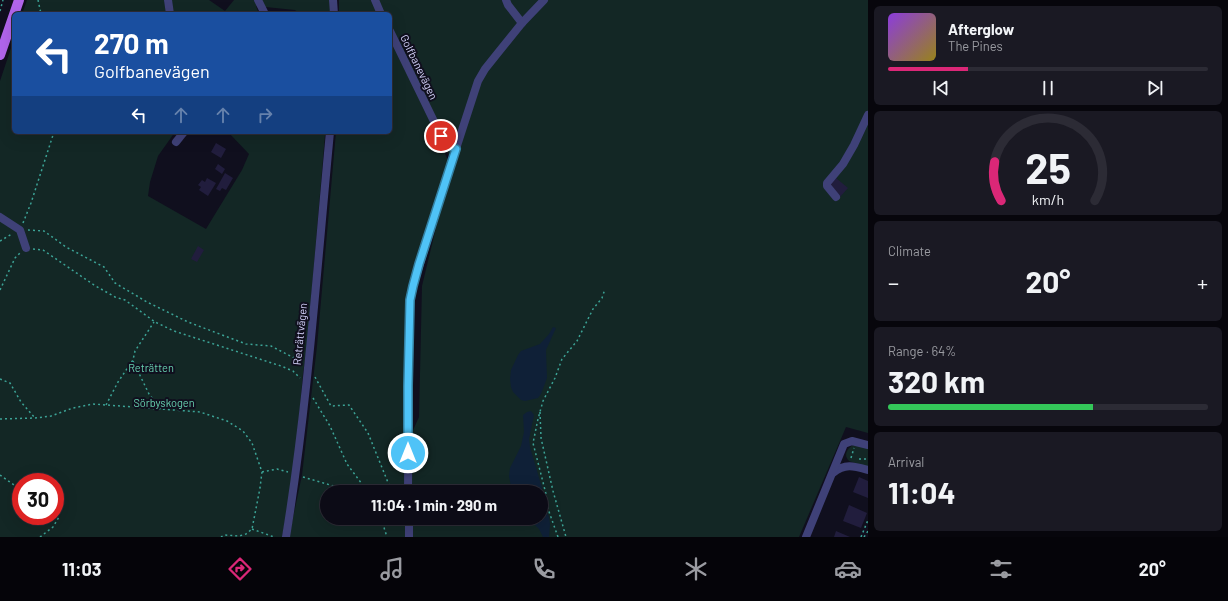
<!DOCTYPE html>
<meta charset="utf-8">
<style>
:root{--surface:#0c0b16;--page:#1a1923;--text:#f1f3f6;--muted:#9a9ba1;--line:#2c2b35;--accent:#db2777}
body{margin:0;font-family:Barlow,sans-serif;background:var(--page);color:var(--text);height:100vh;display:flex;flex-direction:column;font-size:15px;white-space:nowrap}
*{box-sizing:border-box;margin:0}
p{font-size:13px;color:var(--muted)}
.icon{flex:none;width:22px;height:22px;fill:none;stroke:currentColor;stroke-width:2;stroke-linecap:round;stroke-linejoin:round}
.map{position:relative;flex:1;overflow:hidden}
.side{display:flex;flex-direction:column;gap:6px;padding:6px;background:#07060c;width:360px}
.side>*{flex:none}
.banner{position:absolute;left:12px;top:12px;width:380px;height:122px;border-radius:6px;box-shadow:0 4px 16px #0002,0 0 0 1px var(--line);background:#1a4fa0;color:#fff;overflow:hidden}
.speed{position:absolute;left:12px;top:473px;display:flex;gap:8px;font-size:20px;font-weight:700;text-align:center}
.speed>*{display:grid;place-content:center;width:52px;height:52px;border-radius:50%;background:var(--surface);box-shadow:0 4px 16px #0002,0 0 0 1px var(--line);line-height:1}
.speed .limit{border:6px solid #d22;background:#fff;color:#111}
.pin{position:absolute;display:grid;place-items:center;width:34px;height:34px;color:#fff;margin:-17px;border:2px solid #fff;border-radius:50%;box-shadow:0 1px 4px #0007}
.me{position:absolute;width:44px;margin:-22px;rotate:0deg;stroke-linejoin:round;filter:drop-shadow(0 0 3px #0008)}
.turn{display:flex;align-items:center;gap:14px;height:84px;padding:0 16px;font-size:18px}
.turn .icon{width:52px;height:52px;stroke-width:2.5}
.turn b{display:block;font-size:28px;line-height:34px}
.lanes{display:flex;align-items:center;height:38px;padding:0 16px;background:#0003;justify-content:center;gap:20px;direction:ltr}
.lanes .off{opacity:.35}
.big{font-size:30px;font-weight:700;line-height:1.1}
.side .tile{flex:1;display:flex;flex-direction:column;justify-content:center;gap:6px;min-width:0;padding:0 14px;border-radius:6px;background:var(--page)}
.side .dial{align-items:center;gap:0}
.dial svg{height:104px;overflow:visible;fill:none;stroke:var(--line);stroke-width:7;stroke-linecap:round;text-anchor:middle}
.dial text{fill:var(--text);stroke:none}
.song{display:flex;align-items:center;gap:12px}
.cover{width:48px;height:48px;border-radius:6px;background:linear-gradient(135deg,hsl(270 70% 55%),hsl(50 70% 35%))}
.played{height:4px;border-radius:2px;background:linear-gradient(90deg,var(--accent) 25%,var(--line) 25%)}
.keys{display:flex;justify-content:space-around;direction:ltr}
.heat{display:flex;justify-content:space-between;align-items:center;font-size:22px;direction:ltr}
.charge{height:6px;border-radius:3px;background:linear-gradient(90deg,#34c759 64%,var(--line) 0)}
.trip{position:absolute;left:320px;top:485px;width:228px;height:40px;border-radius:20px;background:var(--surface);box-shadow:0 4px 16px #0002,0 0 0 1px var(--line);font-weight:700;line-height:40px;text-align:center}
.tab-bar{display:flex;height:64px;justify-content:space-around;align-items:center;background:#050409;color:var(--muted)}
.tab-bar .icon{width:28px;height:28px}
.tab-bar .selected{color:var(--accent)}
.tab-bar b{font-size:18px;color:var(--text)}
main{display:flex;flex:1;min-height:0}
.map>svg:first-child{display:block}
.green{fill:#132725;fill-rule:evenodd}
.water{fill:#0f2037}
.building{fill:#211d3d}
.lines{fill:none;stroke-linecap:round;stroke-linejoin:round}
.path{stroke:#3ca396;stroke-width:1.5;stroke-dasharray:2 3;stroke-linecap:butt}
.minor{stroke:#3f4178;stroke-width:8}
.major{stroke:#b165ec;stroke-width:10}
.route-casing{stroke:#337fa1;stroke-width:10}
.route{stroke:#4fc3f7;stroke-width:7}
.labels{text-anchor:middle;stroke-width:4;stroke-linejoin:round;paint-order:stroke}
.street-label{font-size:11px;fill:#d3d1f9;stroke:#100f1e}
.park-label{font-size:11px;fill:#67d0af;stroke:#100f1e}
</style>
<main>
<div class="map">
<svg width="868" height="537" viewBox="0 0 868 537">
<rect width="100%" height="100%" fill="#100f1e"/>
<!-- green -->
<g class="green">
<polygon points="27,0 209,0 225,11 234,0 330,0 332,14 300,14 295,10 256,6 259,14 22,14"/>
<path d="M339 0H868V433L846 427 799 537H289L302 475 317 346 336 132H390V14H339ZM432 126 452 161 422 286 419 417 409 439 403 446 409 298 421 244 448 160ZM327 492H541V518H327Z"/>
<path d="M14 39V132H175L158 156 150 182 148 196 206 229 242 170 249 154 228 132H324L325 135 307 347 303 373 294 474 282 537H0V81ZM21 482H55V516H21Z"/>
<path d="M853 445 868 447V467L849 461C843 455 847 449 853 445Z"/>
</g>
<!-- water -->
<g class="water">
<polygon points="553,327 556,328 546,350 547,378 541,394 538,398 525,401 521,400 513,392 511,387 510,379 511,370 518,355 521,351 540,344 549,334"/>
<polygon points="531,411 534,415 529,439 530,447 542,488 544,506 549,517 550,524 549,537 543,537 539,529 528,518 541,518 541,492 512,492 509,476 510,468 521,446 524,432 523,415 527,412"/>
</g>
<!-- building -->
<g class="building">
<polygon points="216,143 226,149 221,158 211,152"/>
<polygon points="218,164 225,169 222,174 215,169"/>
<polygon points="225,173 233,178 226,190 222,188 220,191 216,189"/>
<polygon points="207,178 216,183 208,196 199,190 201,187 198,185 202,180 205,182"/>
<polygon points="836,178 848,188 840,197 828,186"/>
<polygon points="198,246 204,250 197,262 191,259"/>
<polygon points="859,477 868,481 868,498 853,492"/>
<polygon points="849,505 867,513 861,528 843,521"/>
<polygon points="836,531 850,537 834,537"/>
</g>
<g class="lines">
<!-- path -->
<g class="path">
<polyline points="38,0 41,14"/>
<polyline points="0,11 3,0"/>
<polyline points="23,223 31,203 54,132"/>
<polyline points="28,230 44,231 66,247 104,267 115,283 147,302 188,322 246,344 271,346 300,361"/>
<polyline points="0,241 12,234"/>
<polyline points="33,249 43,250 94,285 115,297 125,300 155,322 174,331 281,366 293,371 300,378"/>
<polyline points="0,290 15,258 21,252"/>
<polyline points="133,361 149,394 161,409"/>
<polyline points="315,377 331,406 349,405 368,433 389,485 395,492"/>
<polyline points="0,379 10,383 21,402 35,418"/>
<polyline points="313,398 330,426 347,464 368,492"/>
<polyline points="106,405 118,382 133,360 135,351 154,322"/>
<polyline points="540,412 541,438 553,491 566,537"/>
<polyline points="0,419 35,418 51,416 73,408 93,404 200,412 227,421 243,431 252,443 262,472 260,488 252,529 246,534 239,536 225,535 221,537"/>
<polyline points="851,458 854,448"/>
<polyline points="859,459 868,459"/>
<polyline points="262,472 277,469 288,472"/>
<polyline points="0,475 21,490"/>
<polyline points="303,477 337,487 363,492"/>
<polyline points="381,518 387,537"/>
<polyline points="252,529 274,537"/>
<polyline points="40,537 53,527 59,517 55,510"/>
<polyline points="558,537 547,506 546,494 533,443 538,419 543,401 555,378 562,359 577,341 593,309 602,298 605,289"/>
<polyline points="861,537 868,520"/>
<polyline points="864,537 868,531"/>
</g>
<!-- minor -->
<g class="minor">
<polyline points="168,0 170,14"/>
<polyline points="258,0 265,14"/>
<polyline points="333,0 334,14"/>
<polyline points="375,0 381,14"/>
<polyline points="506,0 508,5 522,23"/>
<polyline points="390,31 445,144 456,149"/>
<polyline points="176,142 184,132"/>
<polyline points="836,197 827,186 827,183 843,164 854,145 868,115"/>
<polyline points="0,217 20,230 26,248"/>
<path d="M833 473C845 463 854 466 868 470"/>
<polyline points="408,492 409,342 410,300 413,286 452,161 478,81 485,69 497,54 522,23 544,0"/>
<polyline points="409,518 409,537"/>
<path d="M286 537C308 403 317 267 330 132"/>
<polyline points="806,537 844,444 852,441 868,445"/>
</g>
<!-- major -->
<polyline class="major" points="0,55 19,0"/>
</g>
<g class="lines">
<defs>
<polyline id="route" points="408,453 408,386 410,300 413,286 419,264 456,149 445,144 441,136"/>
</defs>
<!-- route casing -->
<use href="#route" class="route-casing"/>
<!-- route -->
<use href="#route" class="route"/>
</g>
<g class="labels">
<!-- street labels -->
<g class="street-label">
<text transform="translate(419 67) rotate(64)" y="4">Golfbanevägen</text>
<text transform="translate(300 334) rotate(-84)" y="4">Reträttvägen</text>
</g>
<!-- park labels -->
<g class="park-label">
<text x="151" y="372">Reträtten</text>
<text x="164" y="407">Sörbyskogen</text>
</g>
</g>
</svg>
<div class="speed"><div class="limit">30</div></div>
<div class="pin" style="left:441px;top:136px;background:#d93025"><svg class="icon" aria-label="arrive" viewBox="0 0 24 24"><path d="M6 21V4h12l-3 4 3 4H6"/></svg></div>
<svg class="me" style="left:408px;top:453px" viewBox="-20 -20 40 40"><circle r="17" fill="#4fc3f7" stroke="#fff" stroke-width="3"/><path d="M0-11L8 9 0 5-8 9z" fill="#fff"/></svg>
<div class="trip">11:04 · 1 min · 290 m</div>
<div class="banner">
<div class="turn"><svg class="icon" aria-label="left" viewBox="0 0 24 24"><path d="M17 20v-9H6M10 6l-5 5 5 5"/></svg><div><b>270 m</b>Golfbanevägen</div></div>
<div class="lanes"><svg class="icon" aria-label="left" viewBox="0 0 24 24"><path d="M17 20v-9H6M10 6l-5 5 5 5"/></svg><svg class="icon off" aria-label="ahead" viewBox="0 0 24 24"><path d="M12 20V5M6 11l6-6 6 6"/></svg><svg class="icon off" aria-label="ahead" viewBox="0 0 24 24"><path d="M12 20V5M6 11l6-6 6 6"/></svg><svg class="icon off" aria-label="right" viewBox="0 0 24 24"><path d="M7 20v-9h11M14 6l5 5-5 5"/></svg></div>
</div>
</div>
<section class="side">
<div class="tile">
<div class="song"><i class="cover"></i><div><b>Afterglow</b><p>The Pines</p></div></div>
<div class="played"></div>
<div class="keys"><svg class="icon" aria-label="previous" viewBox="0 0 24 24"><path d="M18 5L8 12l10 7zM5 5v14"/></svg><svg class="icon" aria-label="pause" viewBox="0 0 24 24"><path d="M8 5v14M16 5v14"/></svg><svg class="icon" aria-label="next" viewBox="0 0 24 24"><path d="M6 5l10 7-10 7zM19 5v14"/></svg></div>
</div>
<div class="tile dial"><svg viewBox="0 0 100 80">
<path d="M14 69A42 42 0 1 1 86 69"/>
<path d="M14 69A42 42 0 0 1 9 39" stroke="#db2777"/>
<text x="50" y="56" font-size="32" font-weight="700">25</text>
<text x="50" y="72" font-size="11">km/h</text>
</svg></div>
<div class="tile"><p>Climate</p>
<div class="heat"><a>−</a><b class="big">20°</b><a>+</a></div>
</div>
<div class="tile"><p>Range · 64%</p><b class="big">320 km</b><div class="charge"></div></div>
<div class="tile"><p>Arrival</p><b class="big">11:04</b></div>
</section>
</main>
<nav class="tab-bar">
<b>11:03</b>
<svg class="icon selected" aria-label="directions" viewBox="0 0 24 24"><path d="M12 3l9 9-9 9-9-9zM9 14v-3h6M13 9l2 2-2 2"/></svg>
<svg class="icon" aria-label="music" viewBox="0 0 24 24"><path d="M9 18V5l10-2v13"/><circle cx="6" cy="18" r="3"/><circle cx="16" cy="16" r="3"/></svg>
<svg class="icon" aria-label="phone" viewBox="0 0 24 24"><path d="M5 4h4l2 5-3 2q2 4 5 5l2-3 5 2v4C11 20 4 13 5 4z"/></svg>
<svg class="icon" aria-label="climate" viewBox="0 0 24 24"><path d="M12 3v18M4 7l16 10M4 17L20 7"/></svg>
<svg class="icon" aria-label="car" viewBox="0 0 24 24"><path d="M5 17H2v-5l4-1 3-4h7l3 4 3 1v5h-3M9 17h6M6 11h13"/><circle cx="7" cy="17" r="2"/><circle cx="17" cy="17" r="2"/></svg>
<svg class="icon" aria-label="filters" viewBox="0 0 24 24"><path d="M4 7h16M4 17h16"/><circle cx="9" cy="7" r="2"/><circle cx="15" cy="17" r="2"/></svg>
<b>20°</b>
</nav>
